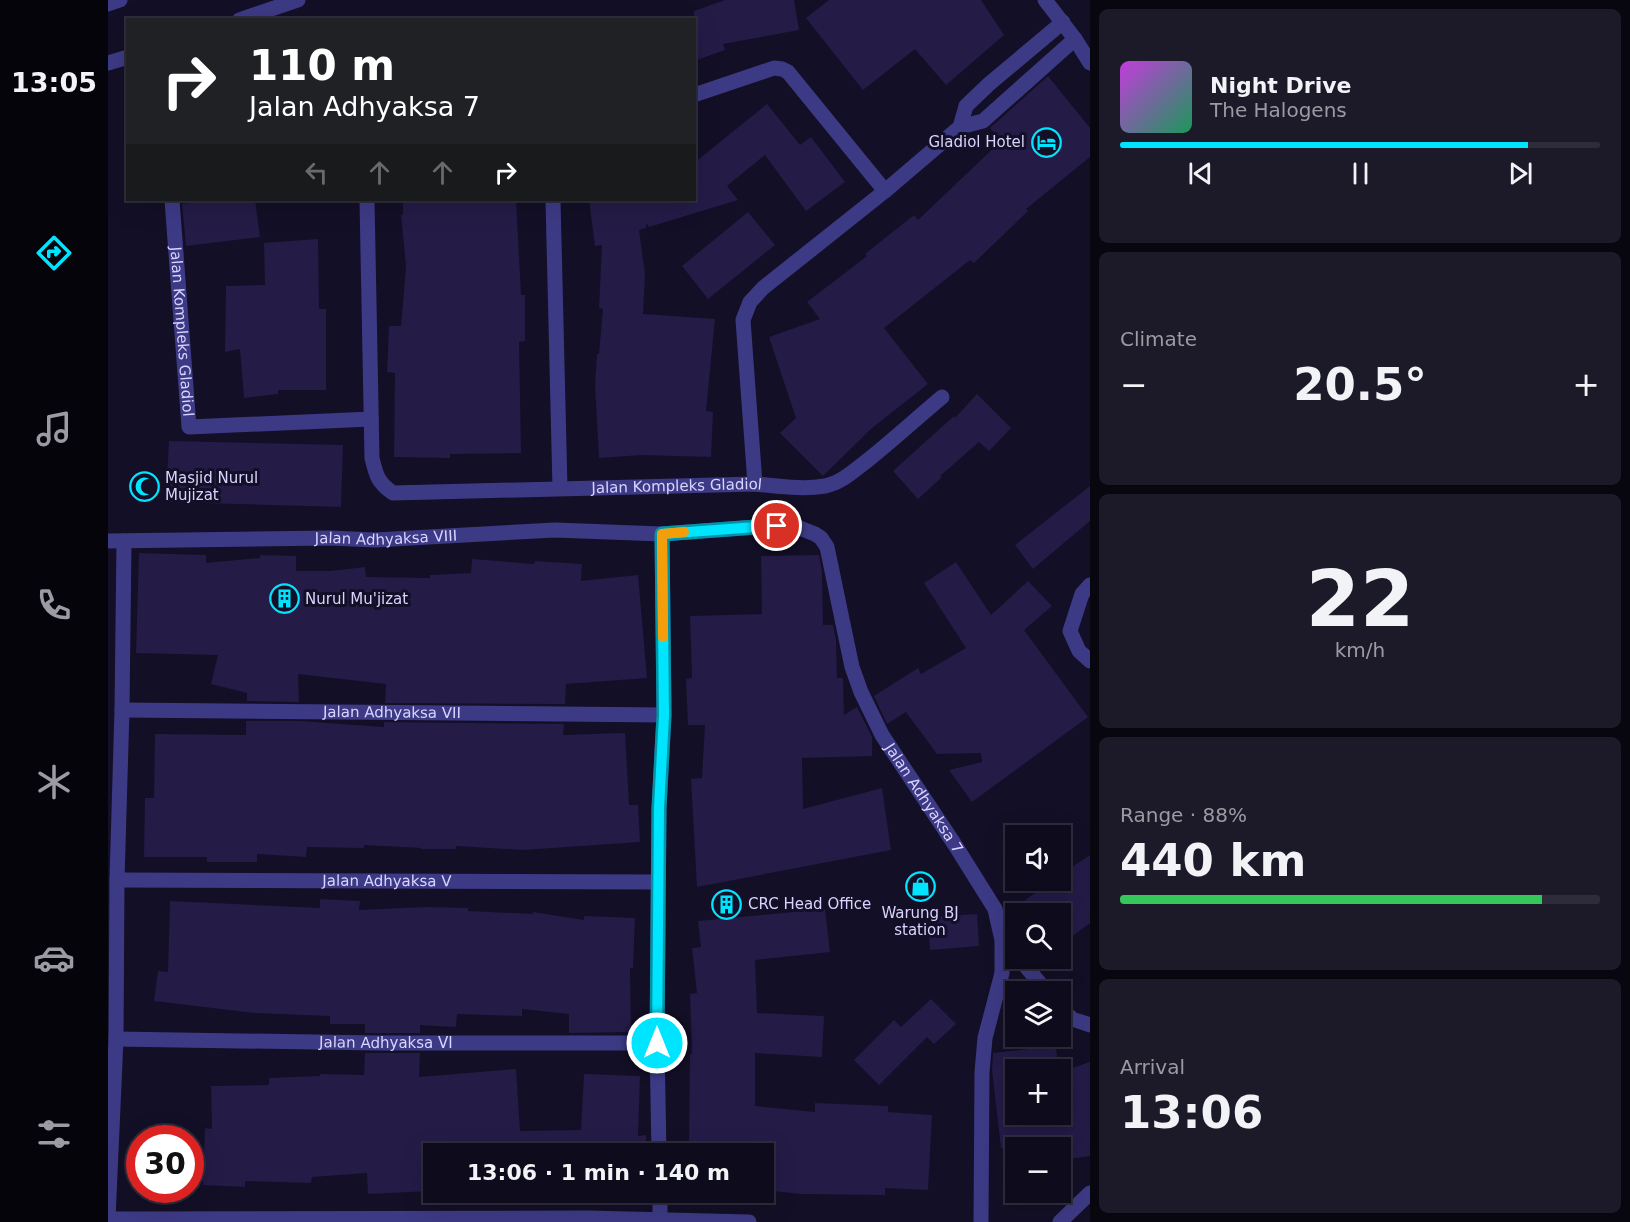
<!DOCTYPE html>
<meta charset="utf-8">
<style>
:root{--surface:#0e0b1c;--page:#1c1929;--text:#f1f3f6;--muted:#9b9ba3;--line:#2e2b3b;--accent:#00e5ff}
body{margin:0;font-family:"DejaVu Sans",sans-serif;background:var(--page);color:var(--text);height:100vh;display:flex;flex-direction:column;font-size:22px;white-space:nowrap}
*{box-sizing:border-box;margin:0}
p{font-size:20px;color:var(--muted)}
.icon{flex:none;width:33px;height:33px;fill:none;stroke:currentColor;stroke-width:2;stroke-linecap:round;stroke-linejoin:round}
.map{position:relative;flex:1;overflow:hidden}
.panel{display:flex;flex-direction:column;gap:9px;padding:9px;background:#08060f;width:540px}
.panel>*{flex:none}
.top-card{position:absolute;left:18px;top:18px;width:570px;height:183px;border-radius:0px;box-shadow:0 6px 24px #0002,0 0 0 2px var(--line);background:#202124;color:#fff;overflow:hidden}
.controls{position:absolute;left:897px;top:825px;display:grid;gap:12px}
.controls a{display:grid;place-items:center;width:66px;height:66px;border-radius:0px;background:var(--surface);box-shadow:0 6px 24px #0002,0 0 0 2px var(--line);font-size:30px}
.speed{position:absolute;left:18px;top:1125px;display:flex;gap:12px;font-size:30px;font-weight:700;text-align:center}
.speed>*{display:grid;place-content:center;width:78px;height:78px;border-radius:50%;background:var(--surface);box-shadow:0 6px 24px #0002,0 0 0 2px var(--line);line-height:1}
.speed .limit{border:9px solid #d22;background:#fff;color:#111}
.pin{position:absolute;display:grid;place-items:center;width:51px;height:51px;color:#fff;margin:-26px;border:3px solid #fff;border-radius:50%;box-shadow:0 2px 6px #0007}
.me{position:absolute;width:66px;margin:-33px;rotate:0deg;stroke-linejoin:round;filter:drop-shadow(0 0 4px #0008)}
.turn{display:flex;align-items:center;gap:21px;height:126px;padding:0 24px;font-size:27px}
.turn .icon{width:78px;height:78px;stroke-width:2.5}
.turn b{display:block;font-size:42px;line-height:51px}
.lanes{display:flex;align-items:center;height:57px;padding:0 24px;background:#0003;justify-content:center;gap:30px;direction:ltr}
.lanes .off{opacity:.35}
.big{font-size:45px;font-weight:600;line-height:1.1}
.panel .card{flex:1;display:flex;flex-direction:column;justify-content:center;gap:9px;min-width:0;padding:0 21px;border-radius:9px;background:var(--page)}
.panel .dial{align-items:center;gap:0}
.dial b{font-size:78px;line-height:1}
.song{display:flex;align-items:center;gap:18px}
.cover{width:72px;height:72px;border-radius:9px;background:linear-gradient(135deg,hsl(290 70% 55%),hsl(150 70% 35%))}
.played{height:6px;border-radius:3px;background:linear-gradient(90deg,var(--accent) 85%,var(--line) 85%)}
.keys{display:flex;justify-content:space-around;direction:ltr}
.heat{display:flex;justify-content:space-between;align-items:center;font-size:33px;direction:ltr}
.charge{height:9px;border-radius:4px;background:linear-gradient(90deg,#34c759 88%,var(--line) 0)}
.trip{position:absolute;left:315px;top:1143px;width:351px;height:60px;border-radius:0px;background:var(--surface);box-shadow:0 6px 24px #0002,0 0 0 2px var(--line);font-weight:600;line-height:60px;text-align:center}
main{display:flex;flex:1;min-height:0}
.tab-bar{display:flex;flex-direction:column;width:108px;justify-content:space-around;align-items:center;background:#06040b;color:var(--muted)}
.tab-bar .icon{width:42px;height:42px}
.tab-bar .active{color:var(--accent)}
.tab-bar b{font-size:27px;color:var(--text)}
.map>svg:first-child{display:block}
.building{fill:#241b47}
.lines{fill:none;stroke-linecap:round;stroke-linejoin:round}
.service{stroke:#3d3a85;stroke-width:15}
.minor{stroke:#3d3a85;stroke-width:15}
.tertiary{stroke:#3d3a85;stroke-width:15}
.route-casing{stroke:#0095a6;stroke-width:15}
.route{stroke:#00e5ff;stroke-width:10}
.slow{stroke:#f59e0b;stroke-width:10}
.labels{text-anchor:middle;stroke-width:6;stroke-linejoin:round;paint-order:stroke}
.poi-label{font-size:15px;fill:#d9d4ff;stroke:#130f26;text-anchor:start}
.street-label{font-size:15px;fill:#d9d4ff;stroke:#130f26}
</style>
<main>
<nav class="tab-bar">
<b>13:05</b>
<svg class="icon active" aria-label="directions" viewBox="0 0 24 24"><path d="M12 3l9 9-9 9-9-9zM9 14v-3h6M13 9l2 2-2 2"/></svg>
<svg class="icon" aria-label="music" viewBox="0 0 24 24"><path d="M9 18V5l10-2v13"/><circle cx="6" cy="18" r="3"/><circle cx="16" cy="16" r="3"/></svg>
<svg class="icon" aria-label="phone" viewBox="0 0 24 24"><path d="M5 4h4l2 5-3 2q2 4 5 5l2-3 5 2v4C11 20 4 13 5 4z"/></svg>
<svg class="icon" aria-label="climate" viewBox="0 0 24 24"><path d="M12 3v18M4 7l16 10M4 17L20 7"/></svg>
<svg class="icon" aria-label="car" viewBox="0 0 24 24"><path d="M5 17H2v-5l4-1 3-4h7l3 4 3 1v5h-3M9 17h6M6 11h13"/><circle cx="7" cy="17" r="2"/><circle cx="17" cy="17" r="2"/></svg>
<svg class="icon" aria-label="filters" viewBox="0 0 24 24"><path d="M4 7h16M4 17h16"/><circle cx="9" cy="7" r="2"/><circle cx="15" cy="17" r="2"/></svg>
</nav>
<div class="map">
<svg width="982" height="1222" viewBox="0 0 982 1222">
<rect width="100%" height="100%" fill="#130f26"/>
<!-- building -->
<g class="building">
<polygon points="617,0 686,0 691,30 615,44 617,50 586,61 586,11"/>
<polygon points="721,0 873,0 896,35 838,85 807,49 755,90 698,18"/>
<polygon points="940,76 982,128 982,157 918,209 920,211 866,263 862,260 776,328 820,384 764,428 715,476 672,433 688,418 661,337 712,319 699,302 759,256 757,254 806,215 810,220 893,141 882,128"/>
<polygon points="659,104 692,145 703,137 737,182 698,211 657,155 619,186 630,200 541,227 538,223 538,228 531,230 537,274 535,314 607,319 598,411 605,412 603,457 534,455 491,458 487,385 489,354 491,354 495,309 491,308 494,245 487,246 481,200 586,200 586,163"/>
<polygon points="98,200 147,200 152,237 78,246 74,204"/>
<polygon points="295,200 408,200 413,295 417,295 417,341 411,342 413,453 342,454 342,458 286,457 287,373 279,372 281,326 293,326 298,266 293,215 295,215"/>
<polygon points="640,212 667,245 600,299 574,266"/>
<polygon points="210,239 211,309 218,309 218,390 170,390 170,394 136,398 132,349 117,352 118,286 157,285 156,243"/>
<polygon points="869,394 903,428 881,451 871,442 832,476 834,477 810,499 785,471 846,416 847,418"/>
<polygon points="61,441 235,445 233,507 58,502"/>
<polygon points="982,486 982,521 925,569 907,545"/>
<polygon points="31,553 98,555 98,563 152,558 152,555 188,556 188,571 222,571 257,567 258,577 322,578 322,575 363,573 364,559 426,564 427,561 474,564 473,581 530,575 539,678 458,684 457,704 277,703 278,684 190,674 191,702 139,701 139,693 103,684 110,655 28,653"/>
<polygon points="711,555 714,572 715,625 725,625 728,640 729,678 735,678 736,715 749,707 764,737 764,756 694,758 695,809 774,788 783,850 589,887 583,779 594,778 597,725 580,725 578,679 584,678 582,616 654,614 653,556"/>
<polygon points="848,562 883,615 920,581 944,606 916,630 980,717 864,802 841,770 874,762 873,753 829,754 798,712 779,724 766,696 810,668 813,674 858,648 816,583"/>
<polygon points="138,721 192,721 276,727 276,722 456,724 455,735 517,733 521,805 530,805 532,842 415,850 348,846 348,849 313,849 313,848 256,845 256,848 199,847 198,857 149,854 149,862 99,862 99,857 36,857 37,798 46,798 47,734 138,735"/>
<polygon points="982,855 982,923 952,945 952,914 898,914 945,880 952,880 952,875"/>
<polygon points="212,899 252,901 251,910 317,907 360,908 360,911 425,914 425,912 476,920 476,916 527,918 525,968 522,968 523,1032 461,1033 461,1014 414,1009 414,1016 349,1014 348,1027 312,1025 312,1033 257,1033 257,1024 222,1024 222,1016 146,1013 46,1001 50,971 60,972 62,901 212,908"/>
<polygon points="717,909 722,952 647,960 649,1013 716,1016 714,1057 647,1053 647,1106 707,1112 707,1103 780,1106 780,1112 824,1115 820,1190 777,1188 777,1195 693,1194 656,1190 656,1154 561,1154 561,1141 581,1141 582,1054 584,1054 582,994 589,993 584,948 593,947 590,921"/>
<polygon points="869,914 871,946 822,950 820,917"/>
<polygon points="823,999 848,1024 826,1044 819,1037 771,1085 746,1060 786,1020 793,1027"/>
<polygon points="948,1046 950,1070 908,1070 908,1114 952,1114 952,1072 982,1062 982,1156 952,1160 952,1148 893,1148 884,1070 885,1053"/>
<polygon points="257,1053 312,1053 311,1077 408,1069 412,1131 473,1130 476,1074 532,1076 530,1136 538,1135 538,1141 541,1141 541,1154 326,1154 326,1192 328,1192 323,1193 323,1191 260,1194 259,1173 204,1177 203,1183 137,1181 137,1187 95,1185 97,1128 104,1129 103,1086 161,1085 161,1078 212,1076 212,1074 256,1075"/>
<polygon points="420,1192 515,1192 482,1196 482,1194 420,1195"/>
</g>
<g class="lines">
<!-- service -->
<polyline class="service" points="982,585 974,594 962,631 971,651 982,661"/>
<!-- minor -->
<g class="minor">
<polyline points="937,0 967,39 982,63"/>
<polyline points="586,95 666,68 674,69 680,72 777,191"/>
<polyline points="852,127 858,106 881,84 955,22"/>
<path id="s1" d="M64 200 81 427 263 419"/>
<path id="s2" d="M259 200 264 458C268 475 270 483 285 493L647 484C670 486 694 490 717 486 733 483 747 470 760 460 785 440 809 418 834 397"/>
<polyline points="445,200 452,488"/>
<polyline points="647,484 635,320 642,302 655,288 777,191 852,127 875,121 967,39"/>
<path id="s3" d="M0 541 222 538 267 540 447 530 554 534 648 527H689L707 534 713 538 719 547 744 667 753 692 774 735 847 845 887 909 894 940V973L877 1038 874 1072 873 1222"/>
<path id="s4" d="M14 710 556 715"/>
<path id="s5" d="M9 880 550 882"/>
<polyline points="911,958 939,992"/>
<polyline points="952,1007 964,1019 982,1025"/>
<path id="s6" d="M8 1039 269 1043H549"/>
<polyline points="551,1154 549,1043 551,808 556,715 554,534"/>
<polyline points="552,1192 552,1219"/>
<polyline points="0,1219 8,1039 9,880 14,710 16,541"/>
<polyline points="0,1219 481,1218 641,1222"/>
<polyline points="952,1222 982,1193"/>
</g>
<!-- tertiary -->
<g class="tertiary">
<polyline points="0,4 12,0"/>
<polyline points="131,20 190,0"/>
<polyline points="0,63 20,57"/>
</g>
</g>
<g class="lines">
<defs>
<polyline id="route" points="549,1043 551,808 556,715 554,534 648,527 669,526"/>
</defs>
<!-- route casing -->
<use href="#route" class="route-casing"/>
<!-- route -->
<use href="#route" class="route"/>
<!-- slow -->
<polyline class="slow" points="555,637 554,534 576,532"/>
</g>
<!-- icons -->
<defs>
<symbol id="hotel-ring" viewBox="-11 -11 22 22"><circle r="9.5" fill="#130f26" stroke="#00e5ff" stroke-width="1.5"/><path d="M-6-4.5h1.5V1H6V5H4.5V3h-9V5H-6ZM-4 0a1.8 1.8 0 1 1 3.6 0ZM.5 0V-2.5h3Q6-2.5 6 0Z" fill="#00e5ff"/></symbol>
<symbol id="mosque-ring" viewBox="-11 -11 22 22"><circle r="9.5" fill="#130f26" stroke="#00e5ff" stroke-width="1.5"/><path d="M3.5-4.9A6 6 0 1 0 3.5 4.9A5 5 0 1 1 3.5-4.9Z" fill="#00e5ff"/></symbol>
<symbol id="building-ring" viewBox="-11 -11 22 22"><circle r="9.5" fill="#130f26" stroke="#00e5ff" stroke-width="1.5"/><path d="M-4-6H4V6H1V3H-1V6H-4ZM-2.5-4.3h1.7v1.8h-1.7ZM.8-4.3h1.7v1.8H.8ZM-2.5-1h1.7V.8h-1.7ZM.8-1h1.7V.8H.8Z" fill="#00e5ff"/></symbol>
<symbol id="shop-ring" viewBox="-11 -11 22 22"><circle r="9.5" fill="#130f26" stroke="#00e5ff" stroke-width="1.5"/><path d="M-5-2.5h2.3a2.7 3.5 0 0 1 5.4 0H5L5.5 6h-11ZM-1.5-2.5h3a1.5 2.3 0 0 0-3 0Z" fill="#00e5ff"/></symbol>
</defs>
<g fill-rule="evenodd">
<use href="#hotel-ring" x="922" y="126" width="33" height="33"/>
<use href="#mosque-ring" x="20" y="470" width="33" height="33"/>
<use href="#building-ring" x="160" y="582" width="33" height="33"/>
<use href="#shop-ring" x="796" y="870" width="33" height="33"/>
<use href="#building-ring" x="602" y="888" width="33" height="33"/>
</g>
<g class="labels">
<!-- poi labels -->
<g class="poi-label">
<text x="917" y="147" text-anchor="end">Gladiol Hotel</text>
<text x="57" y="483">Masjid Nurul<tspan x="57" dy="17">Mujizat</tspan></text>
<text x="197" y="604">Nurul Mu'jizat</text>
<text x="640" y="909">CRC Head Office</text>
<text x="812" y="918" text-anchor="middle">Warung BJ<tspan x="812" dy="17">station</tspan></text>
</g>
<!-- street labels -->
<g class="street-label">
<text dy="5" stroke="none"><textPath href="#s1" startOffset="132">Jalan Kompleks Gladiol</textPath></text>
<text dy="5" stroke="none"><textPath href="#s2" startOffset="584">Jalan Kompleks Gladiol</textPath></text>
<text dy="5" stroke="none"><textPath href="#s3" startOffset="278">Jalan Adhyaksa VIII</textPath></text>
<text dy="5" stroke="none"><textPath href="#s4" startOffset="270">Jalan Adhyaksa VII</textPath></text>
<text dy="5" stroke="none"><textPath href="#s3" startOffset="1000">Jalan Adhyaksa 7</textPath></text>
<text dy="5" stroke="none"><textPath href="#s5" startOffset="270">Jalan Adhyaksa V</textPath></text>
<text dy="5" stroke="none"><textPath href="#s6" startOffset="270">Jalan Adhyaksa VI</textPath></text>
</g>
</g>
</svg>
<div class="controls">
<a><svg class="icon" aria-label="sound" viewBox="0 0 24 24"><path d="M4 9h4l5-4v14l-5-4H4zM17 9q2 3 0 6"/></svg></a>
<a><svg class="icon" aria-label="search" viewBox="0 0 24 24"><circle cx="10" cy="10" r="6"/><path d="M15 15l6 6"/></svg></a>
<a><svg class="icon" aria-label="layers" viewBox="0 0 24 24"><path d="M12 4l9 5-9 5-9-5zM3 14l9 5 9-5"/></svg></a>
<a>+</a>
<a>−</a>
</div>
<div class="speed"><div class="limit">30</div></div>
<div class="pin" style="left:669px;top:526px;background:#d93025"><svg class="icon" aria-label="arrive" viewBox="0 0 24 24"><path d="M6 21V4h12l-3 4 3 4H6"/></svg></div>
<svg class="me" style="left:549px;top:1043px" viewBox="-20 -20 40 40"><circle r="17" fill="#00e5ff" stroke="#fff" stroke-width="3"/><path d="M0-11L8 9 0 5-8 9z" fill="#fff"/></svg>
<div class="trip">13:06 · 1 min · 140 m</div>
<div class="top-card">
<div class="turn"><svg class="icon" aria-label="right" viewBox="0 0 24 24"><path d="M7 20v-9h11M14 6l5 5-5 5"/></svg><div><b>110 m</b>Jalan Adhyaksa 7</div></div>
<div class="lanes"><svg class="icon off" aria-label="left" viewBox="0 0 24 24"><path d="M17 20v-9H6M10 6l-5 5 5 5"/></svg><svg class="icon off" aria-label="ahead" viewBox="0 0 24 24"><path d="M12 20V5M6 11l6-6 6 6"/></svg><svg class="icon off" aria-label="ahead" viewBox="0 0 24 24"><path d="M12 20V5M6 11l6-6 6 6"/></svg><svg class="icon" aria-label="right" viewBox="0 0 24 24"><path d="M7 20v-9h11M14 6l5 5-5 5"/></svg></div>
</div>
</div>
<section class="panel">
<div class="card">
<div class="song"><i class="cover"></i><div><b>Night Drive</b><p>The Halogens</p></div></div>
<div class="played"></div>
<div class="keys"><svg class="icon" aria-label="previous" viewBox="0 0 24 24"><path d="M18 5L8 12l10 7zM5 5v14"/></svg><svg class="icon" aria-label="pause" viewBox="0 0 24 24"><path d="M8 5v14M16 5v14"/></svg><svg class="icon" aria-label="next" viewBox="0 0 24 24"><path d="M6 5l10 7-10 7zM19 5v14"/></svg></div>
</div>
<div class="card"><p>Climate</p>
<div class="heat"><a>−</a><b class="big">20.5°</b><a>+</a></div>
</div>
<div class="card dial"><b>22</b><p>km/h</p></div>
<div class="card"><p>Range · 88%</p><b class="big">440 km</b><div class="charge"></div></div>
<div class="card"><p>Arrival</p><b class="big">13:06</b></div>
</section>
</main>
